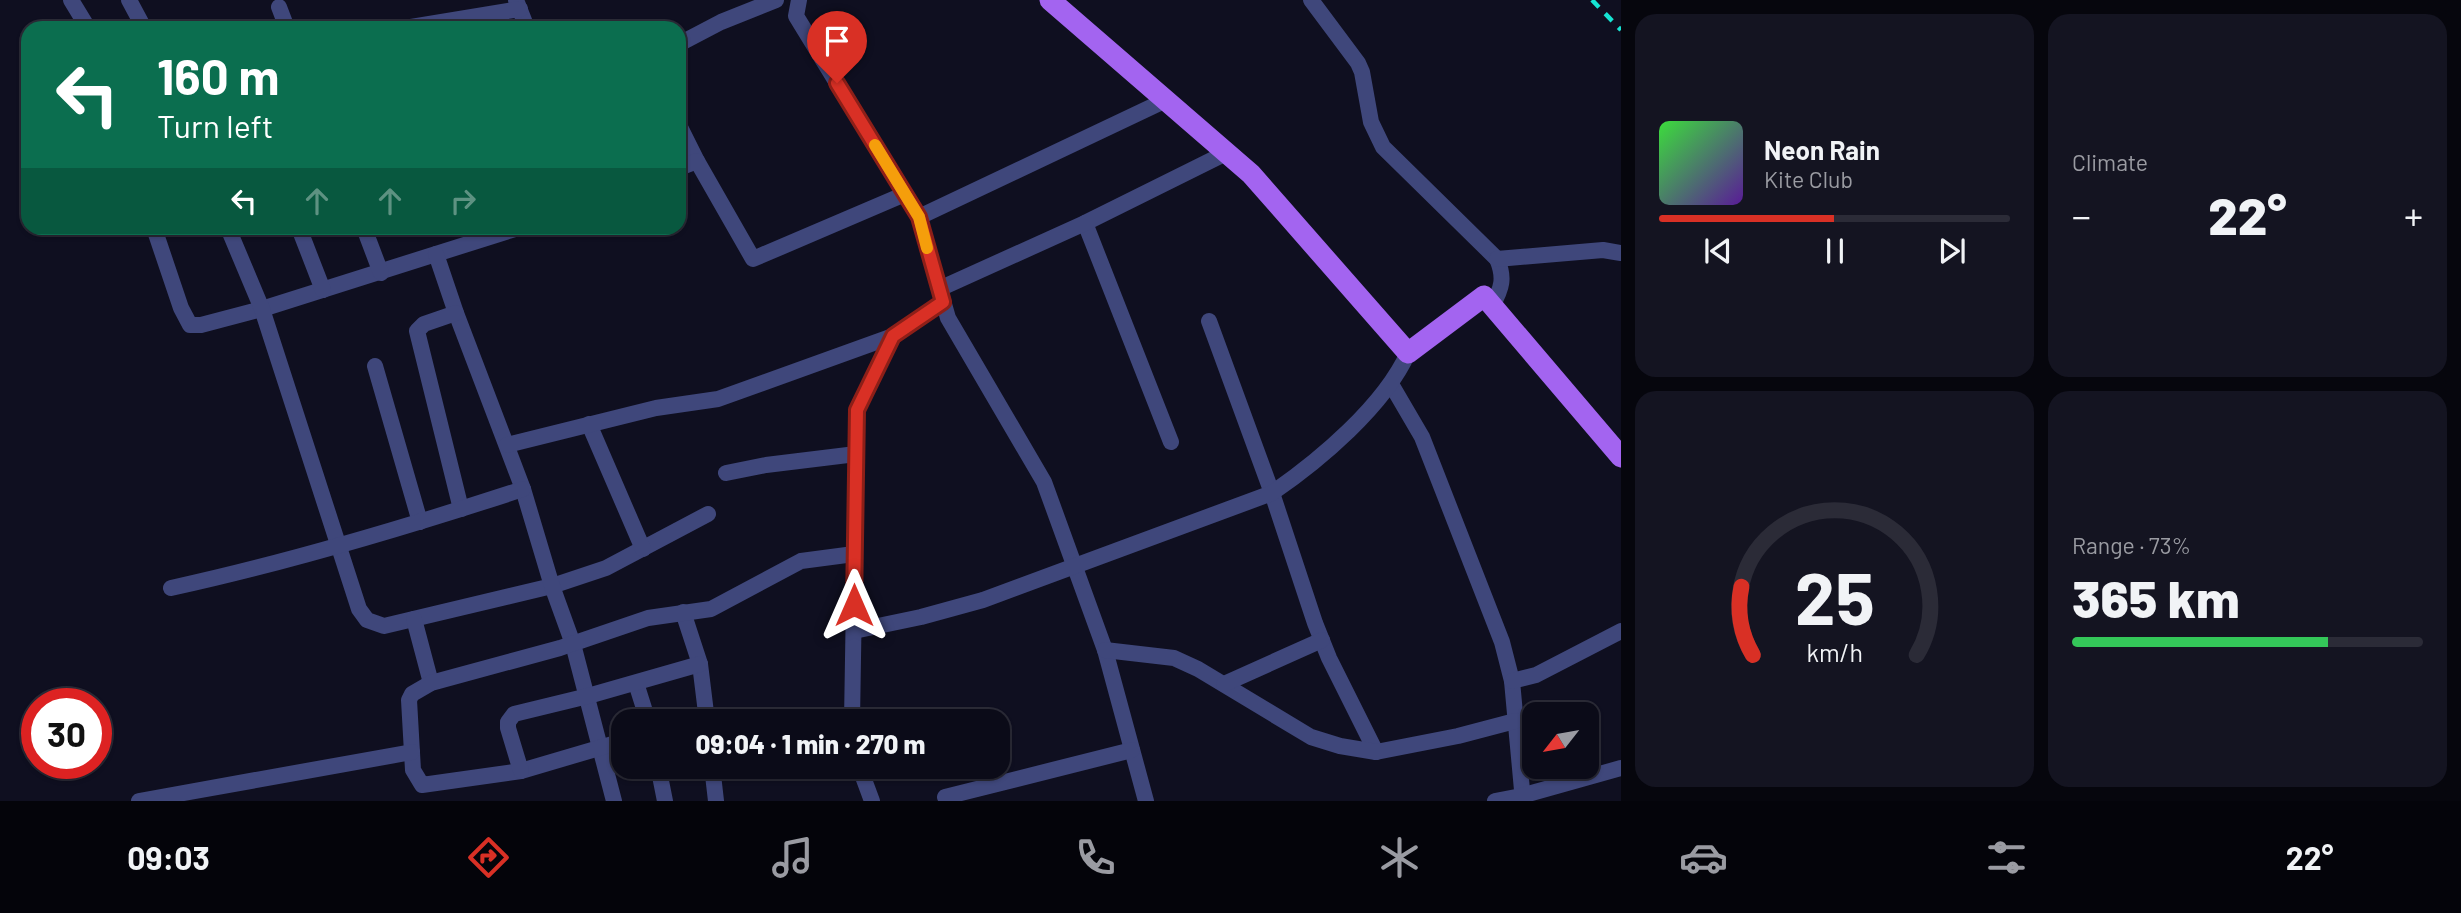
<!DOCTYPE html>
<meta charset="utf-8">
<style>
:root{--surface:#0b0b18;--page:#141421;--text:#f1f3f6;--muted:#9a9ba2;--line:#2b2b37;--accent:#d93025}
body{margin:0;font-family:Barlow,sans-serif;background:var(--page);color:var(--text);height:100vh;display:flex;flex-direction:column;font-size:26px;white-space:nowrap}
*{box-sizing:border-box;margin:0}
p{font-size:23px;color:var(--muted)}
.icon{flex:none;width:38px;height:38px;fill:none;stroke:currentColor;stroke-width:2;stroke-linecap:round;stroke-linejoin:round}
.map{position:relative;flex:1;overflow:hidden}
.side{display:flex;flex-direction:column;gap:14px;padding:14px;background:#06060d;width:840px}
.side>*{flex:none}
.hud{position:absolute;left:21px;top:21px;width:665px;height:214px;border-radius:21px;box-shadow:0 2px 5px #0004,0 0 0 2px var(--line);background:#0b6e4f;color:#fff;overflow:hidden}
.needle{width:46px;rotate:239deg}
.fabs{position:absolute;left:1522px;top:702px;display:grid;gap:14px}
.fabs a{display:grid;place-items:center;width:77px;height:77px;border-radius:14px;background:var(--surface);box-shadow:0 2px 5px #0004,0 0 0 2px var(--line);font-size:35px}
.speed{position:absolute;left:21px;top:688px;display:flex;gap:14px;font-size:35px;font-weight:700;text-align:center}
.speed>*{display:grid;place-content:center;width:91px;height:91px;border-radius:50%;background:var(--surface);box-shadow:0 2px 5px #0004,0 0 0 2px var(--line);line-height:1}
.speed .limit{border:10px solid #d22;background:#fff;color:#111}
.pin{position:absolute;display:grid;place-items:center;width:60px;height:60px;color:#fff;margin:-72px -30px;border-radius:50% 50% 50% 0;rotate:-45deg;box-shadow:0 0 7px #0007}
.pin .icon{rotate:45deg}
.me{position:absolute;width:77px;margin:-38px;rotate:0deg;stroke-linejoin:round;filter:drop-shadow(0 0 5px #0008)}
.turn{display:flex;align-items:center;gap:24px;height:147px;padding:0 21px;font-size:32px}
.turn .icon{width:91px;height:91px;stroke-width:2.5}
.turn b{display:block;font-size:49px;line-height:60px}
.lanes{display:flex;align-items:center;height:66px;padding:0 21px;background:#0003;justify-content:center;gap:35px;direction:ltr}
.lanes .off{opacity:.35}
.big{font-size:52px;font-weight:800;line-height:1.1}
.side .widget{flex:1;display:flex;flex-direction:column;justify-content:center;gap:10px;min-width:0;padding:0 24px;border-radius:21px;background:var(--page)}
.side .dial{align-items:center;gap:0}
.dial svg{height:182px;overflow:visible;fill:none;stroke:var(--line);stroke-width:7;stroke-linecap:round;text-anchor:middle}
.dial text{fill:var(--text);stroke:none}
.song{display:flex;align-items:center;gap:21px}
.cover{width:84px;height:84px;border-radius:10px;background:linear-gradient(135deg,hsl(120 70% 55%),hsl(270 70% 35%))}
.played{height:7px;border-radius:4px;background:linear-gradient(90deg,var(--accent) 50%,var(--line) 50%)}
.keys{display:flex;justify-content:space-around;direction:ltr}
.heat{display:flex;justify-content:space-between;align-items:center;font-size:38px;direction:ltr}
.charge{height:10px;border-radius:5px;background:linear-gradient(90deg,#34c759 73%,var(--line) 0)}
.side .tiles{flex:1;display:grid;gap:14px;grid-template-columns:repeat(2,1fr)}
.trip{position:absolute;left:611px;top:709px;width:399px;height:70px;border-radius:21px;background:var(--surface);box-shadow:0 2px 5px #0004,0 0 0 2px var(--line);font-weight:800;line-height:70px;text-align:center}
.tab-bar{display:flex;height:112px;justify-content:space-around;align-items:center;background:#04040a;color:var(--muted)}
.tab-bar .icon{width:49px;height:49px}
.tab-bar .current{color:var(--accent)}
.tab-bar b{font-size:32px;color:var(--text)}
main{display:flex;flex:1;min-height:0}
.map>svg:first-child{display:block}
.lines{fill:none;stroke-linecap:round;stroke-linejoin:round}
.minor{stroke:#3f477b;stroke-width:16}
.major{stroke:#a364f0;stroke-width:21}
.rail{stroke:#16e4d3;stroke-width:4.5;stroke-dasharray:10 9;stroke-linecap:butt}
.route-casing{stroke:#8d1f18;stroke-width:18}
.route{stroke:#d93025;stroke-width:12}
.slow{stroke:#f59e0b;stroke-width:12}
</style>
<main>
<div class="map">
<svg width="1621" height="801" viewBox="0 0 1621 801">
<rect width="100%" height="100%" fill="#0f0f20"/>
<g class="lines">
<!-- minor -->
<g class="minor">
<polyline points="71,0 88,28"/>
<polyline points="129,0 144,28"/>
<polyline points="516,0 527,28"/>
<polyline points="799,0 796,16 919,217 1166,100"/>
<path d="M1311 0 1358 63 1362 72 1371 122 1383 147 1497 259C1505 278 1502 288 1492 306"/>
<polyline points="279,7 287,28"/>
<polyline points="405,28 520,9"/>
<polyline points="679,44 721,22 776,0"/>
<polyline points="679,125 697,161"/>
<polyline points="679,168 697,161 753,259 905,194"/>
<polyline points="919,217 948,318 1044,482 1105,650 1146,801"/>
<polyline points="1085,223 1171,442"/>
<polyline points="154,228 181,308 190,325 201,325 262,309 518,228"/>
<polyline points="228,228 262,309 359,609 367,620 384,626 552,586 606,568 708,514"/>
<polyline points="299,228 323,290"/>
<polyline points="364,228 381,273"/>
<polyline points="436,254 456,313 523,489 552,586 573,644 614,801"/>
<polyline points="1497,259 1603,250 1621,253"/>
<polyline points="939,289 1085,223 1226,153"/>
<polyline points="456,313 424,324 417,331 461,509"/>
<polyline points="1209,321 1272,493 1315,623 1329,658 1376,752"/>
<polyline points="375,366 420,522"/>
<polyline points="1391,384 1422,437 1502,642 1512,681 1523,801"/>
<polyline points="589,424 643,549"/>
<polyline points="507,445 656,408 718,399 893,336"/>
<polyline points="726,473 766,465 856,454"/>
<path d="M171 588C290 562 407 527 523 489"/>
<polyline points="683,612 700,664 707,721"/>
<polyline points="414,619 431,683"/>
<path d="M854 631 921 617 983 600 1272 493C1320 460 1384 406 1408 353"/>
<polyline points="1105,650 1174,658 1198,669 1311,737 1340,746 1376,752 1458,736 1515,721"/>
<polyline points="1512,681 1536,675 1621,631"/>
<polyline points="636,683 648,721"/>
<polyline points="1224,684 1322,640"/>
<polyline points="852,721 857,410 893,336 943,302"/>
<polyline points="623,741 521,771 422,785 413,770 409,700 412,694 431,683 560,648 648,618 711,609 801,561 854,554"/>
<polyline points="658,766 665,801"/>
<polyline points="712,766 716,801"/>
<polyline points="859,766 872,801"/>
<polyline points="521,771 508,728 508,722 514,714 588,696 700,664"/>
<polyline points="945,797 1132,750"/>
<polyline points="139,801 412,752"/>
<polyline points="1495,801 1521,796 1621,768"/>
</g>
<!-- major -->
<polyline class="major" points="1050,0 1251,174 1408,353 1484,296 1621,457"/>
<!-- rail -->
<polyline class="rail" points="1592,0 1621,30"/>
</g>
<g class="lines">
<defs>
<polyline id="route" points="837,83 919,217 943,302 893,336 857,410 854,605"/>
</defs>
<!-- route casing -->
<use href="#route" class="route-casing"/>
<!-- route -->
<use href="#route" class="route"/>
<!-- slow -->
<polyline class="slow" points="875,145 919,217 927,248"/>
</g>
</svg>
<div class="fabs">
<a><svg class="needle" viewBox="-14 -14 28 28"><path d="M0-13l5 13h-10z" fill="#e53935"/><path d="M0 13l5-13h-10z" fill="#9a9ba2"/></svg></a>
</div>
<div class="speed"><div class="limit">30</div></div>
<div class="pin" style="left:837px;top:83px;background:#d93025"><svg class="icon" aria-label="arrive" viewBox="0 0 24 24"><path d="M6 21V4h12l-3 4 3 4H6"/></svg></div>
<svg class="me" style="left:854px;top:605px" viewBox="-20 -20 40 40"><path d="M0-17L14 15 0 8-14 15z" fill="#d93025" stroke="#fff" stroke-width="4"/></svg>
<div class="trip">09:04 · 1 min · 270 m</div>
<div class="hud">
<div class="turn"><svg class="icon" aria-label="left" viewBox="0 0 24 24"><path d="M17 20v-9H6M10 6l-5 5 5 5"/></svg><div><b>160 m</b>Turn left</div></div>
<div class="lanes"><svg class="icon" aria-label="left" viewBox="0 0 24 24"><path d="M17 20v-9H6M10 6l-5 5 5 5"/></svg><svg class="icon off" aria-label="ahead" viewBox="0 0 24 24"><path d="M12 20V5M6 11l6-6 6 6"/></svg><svg class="icon off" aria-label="ahead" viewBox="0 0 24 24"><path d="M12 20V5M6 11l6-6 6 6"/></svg><svg class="icon off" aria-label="right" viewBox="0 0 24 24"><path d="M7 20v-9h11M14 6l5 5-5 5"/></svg></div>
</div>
</div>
<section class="side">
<div class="tiles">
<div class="widget">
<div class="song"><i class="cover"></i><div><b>Neon Rain</b><p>Kite Club</p></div></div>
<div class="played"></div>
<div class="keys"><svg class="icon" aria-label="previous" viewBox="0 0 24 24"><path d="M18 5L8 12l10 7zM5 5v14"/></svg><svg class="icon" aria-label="pause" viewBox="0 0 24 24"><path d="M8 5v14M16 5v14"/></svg><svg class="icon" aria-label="next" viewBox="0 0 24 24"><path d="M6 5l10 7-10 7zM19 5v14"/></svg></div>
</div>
<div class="widget"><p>Climate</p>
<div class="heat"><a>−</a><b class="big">22°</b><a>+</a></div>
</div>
<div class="widget dial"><svg viewBox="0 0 100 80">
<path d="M14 69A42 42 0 1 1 86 69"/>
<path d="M14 69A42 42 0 0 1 9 39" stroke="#d93025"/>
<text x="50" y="56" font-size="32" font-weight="700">25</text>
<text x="50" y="72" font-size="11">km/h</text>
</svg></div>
<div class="widget"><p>Range · 73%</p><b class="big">365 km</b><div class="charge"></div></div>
</div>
</section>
</main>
<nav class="tab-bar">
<b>09:03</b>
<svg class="icon current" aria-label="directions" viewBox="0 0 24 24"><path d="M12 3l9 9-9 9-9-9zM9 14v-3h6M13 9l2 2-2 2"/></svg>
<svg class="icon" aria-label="music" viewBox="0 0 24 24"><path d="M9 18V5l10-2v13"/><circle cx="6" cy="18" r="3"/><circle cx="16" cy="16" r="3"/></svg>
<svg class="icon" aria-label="phone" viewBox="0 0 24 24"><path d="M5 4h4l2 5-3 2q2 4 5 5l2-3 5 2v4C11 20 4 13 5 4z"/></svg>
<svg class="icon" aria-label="climate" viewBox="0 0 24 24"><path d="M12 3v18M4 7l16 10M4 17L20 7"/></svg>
<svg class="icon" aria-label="car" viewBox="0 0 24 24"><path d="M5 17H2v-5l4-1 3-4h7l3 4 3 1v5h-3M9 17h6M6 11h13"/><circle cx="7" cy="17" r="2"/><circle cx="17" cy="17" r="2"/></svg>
<svg class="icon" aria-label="filters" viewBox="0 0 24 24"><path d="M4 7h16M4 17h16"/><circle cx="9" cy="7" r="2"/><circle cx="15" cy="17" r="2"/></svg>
<b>22°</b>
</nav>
